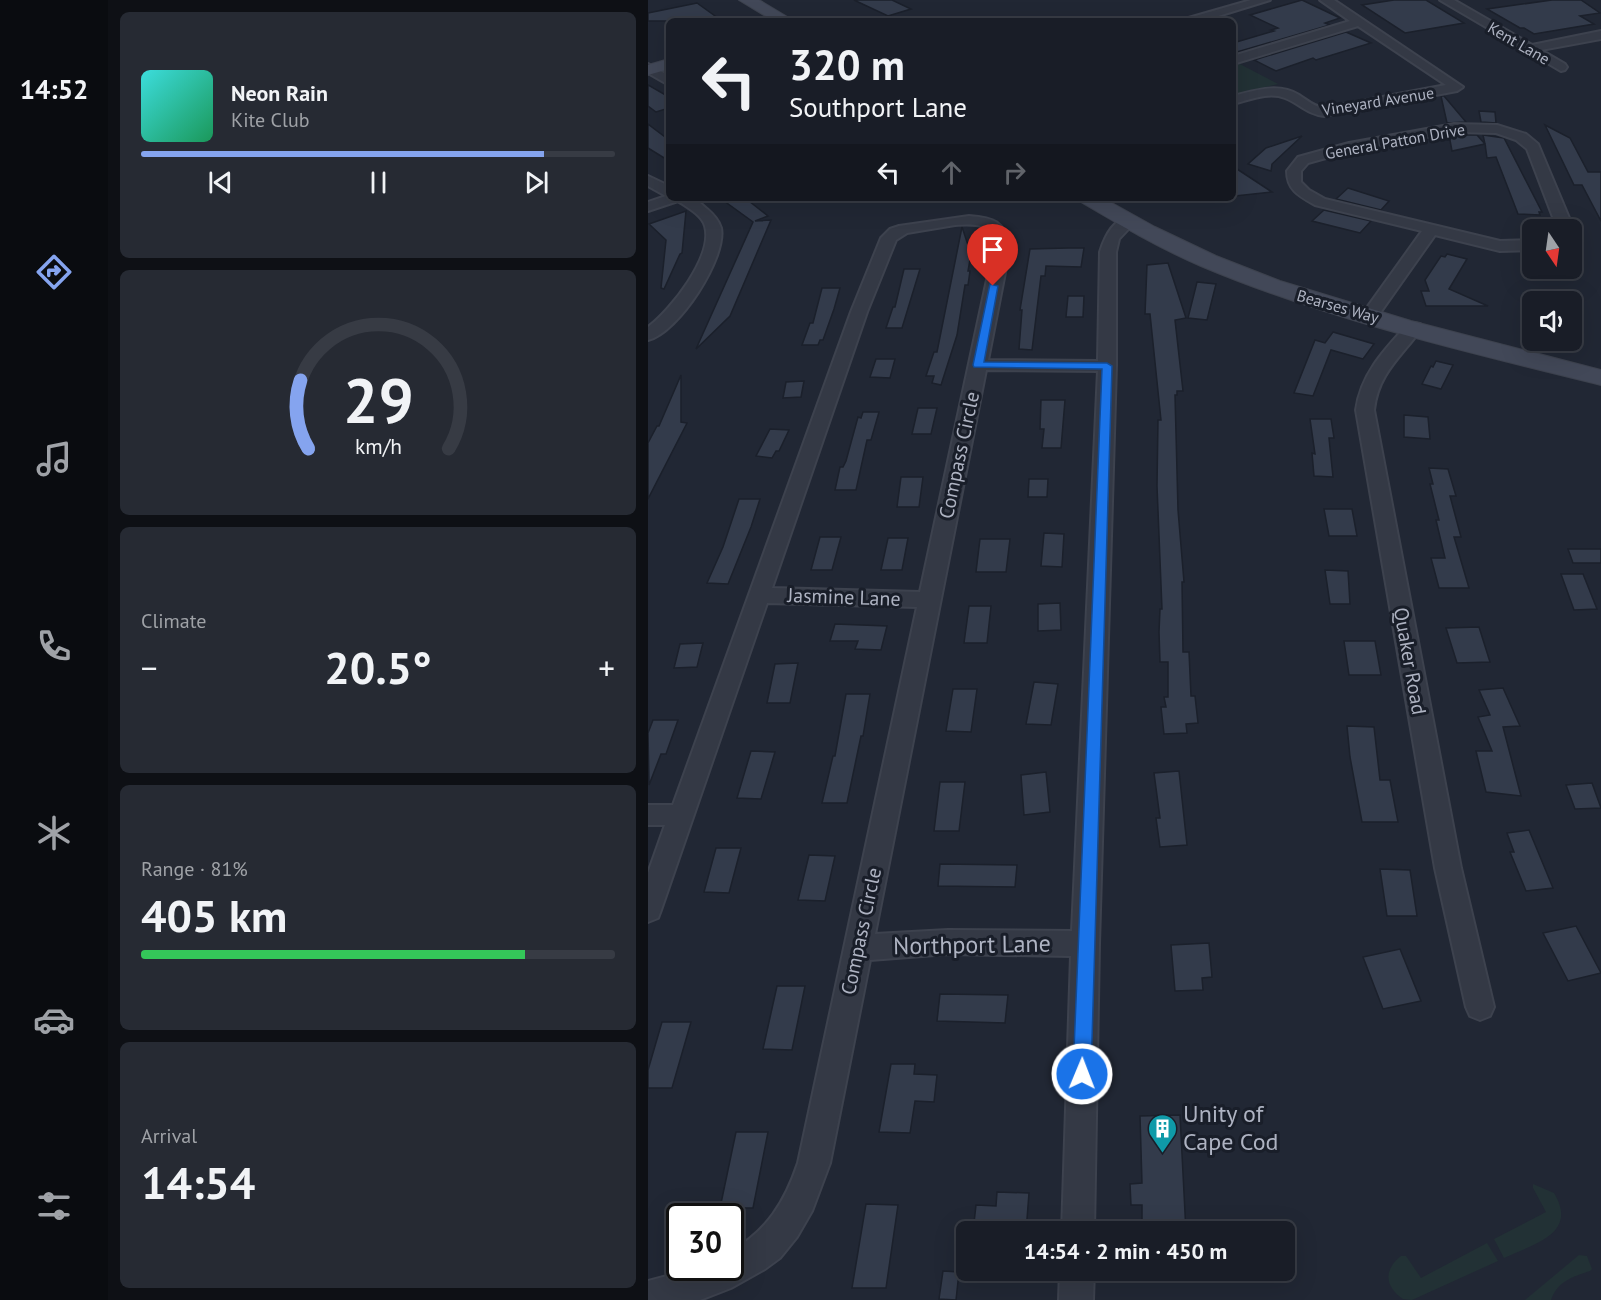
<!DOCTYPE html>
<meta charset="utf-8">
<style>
:root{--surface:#191d27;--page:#262a33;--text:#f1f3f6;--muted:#9fa2a7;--line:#373b44;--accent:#85a4ef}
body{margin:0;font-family:"PT Sans",sans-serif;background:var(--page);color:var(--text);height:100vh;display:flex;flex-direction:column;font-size:22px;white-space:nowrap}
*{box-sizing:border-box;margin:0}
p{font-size:20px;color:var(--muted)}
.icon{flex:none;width:33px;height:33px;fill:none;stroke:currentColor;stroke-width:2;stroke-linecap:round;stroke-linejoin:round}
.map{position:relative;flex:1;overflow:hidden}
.drawer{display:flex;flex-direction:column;gap:12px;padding:12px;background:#0e1015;width:540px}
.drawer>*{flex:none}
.banner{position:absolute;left:18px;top:18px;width:570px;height:183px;border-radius:9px;box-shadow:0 6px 24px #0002,0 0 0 2px var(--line);background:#191d27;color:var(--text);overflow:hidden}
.needle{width:39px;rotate:167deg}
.tools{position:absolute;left:874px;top:219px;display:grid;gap:12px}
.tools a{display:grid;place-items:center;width:60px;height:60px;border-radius:9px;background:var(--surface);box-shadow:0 6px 24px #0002,0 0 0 2px var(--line);font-size:30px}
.speed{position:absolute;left:18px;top:1203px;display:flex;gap:12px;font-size:30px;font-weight:700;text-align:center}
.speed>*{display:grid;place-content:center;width:78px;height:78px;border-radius:50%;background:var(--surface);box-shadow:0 6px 24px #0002,0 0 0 2px var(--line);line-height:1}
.speed .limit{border:3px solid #111;border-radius:9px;background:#fff;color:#111}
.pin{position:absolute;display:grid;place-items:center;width:51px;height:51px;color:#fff;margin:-62px -26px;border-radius:50% 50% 50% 0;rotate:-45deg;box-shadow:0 0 6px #0007}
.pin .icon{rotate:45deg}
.me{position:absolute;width:66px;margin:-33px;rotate:1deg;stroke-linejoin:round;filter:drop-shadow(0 0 4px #0008)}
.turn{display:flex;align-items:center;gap:21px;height:126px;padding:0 24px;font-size:27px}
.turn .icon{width:78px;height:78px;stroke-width:2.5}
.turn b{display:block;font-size:42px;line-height:51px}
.lanes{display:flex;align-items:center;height:57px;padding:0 24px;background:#0003;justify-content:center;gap:30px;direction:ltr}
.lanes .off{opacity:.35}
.big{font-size:45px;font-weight:700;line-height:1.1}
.drawer .tile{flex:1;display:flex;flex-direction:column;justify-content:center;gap:9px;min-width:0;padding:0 21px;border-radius:9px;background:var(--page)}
.drawer .dial{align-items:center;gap:0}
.dial svg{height:156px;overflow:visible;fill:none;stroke:var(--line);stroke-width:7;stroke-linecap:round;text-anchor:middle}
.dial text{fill:var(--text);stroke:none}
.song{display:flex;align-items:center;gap:18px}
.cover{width:72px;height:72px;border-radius:9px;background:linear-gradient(135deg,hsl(180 70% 55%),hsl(150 70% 35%))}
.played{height:6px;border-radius:3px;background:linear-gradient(90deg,var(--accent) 85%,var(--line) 85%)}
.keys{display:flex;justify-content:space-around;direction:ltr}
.heat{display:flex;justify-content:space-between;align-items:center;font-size:33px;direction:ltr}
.charge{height:9px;border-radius:4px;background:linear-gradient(90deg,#34c759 81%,var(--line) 0)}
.trip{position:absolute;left:308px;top:1221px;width:339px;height:60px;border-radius:9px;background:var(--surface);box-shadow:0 6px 24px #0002,0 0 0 2px var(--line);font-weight:700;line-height:60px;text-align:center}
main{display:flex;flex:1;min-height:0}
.tab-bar{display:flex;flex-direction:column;width:108px;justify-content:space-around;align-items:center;background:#0a0c10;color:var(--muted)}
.tab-bar .icon{width:42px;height:42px}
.tab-bar .current{color:var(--accent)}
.tab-bar b{font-size:27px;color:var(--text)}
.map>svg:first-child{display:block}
.green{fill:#223135}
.building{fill:#333b4b;stroke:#1b202b;stroke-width:1.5}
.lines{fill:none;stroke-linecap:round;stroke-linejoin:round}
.street-casing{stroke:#3d424e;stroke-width:4}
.secondary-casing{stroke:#3d424e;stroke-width:2}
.street{fill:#343945;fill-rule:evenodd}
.secondary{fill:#424858;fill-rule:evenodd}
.route{fill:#1a73e8;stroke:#114b97;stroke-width:1.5}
.labels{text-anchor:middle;stroke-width:6;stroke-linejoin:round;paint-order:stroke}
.far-street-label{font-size:16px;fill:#aeb3c2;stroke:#191e29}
.street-label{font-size:20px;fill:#aeb3c2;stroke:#191e29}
.near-street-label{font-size:24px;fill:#aeb3c2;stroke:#191e29}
.near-poi-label{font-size:24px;fill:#aeb3c2;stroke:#191e29;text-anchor:start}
</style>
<main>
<nav class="tab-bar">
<b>14:52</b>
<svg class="icon current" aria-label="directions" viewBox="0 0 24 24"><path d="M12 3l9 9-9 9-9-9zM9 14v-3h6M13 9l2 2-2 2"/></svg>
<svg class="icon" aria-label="music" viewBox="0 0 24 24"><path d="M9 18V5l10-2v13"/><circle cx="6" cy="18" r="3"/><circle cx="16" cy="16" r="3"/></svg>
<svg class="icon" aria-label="phone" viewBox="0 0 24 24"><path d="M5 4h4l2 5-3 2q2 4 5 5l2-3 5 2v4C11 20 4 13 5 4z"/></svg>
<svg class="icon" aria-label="climate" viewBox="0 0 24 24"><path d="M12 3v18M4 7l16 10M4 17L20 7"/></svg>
<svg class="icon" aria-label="car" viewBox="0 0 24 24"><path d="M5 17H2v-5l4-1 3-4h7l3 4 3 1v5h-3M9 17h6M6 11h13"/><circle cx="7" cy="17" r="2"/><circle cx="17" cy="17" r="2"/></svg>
<svg class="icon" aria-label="filters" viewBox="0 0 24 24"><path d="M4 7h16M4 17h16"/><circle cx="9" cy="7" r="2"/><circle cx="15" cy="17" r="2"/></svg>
</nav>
<section class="drawer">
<div class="tile">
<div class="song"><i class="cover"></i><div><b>Neon Rain</b><p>Kite Club</p></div></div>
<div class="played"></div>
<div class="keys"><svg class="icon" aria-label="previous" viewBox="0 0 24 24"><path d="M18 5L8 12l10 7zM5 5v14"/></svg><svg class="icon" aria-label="pause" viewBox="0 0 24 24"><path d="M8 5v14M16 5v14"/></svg><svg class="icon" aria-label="next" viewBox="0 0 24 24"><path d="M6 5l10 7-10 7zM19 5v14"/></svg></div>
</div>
<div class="tile dial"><svg viewBox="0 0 100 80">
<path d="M14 69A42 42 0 1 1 86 69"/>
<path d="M14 69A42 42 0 0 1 10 34" stroke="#85a4ef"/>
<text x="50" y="56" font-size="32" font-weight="700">29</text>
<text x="50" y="72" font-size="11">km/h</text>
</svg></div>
<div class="tile"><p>Climate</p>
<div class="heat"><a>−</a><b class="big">20.5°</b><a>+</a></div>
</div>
<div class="tile"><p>Range · 81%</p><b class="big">405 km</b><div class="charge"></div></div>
<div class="tile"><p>Arrival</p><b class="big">14:54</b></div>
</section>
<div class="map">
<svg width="953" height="1300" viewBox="0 0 953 1300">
<rect width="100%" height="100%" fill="#212734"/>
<!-- green -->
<g class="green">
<polygon points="588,62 630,84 589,94 585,92 585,63"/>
<path d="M885 1184 906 1193C931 1234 885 1244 856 1258L846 1239 898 1212 885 1188Z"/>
<path d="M839 1243 850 1261 764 1300 755 1299C737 1287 735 1270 753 1256H758L773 1278Z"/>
<path d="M931 1255 939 1256 944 1269 942 1271C924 1277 910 1281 903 1300H877Z"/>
</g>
<!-- building -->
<g class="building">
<polygon points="206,0 244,0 263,9 240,16"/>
<polygon points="654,0 692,18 677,23 682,25 589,52 585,50 585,43 626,31 623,30 630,28 602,15"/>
<polygon points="746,0 778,0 816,23 757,33 714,5"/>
<polygon points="904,0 933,0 952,13 932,16 946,24 886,34 876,28 872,28 839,9"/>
<polygon points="49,3 74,21 0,21 0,13"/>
<polygon points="698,32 723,43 668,60 665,58 628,71 606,60"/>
<polygon points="0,85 21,97 21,108 8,112 0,106"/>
<polygon points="793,96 796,96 818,122 799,123"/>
<polygon points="831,111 847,112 848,123 833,122"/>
<polygon points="0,124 21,140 21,161 0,148"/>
<polygon points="897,125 922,138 940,172 953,172 953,221 934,185 926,185"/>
<polygon points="801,135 829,135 837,144 835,135 856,138 894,212 891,212 892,215 870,214 848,157 839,158 837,144 804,151"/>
<polygon points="654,136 624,164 623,171 600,164 618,148"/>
<polygon points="586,167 624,192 587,196"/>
<polygon points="700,188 741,201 733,210 688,199"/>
<polygon points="72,198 97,198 120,216 107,221 123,220 82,316 48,349 105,222"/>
<polygon points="676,210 723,221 712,233 664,221"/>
<polygon points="38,211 34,253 32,254 16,289 13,288 18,240 1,224"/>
<polygon points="314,227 323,254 320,271 322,271 320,285 317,285 309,335 293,385 284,383 286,376 278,376 286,352 289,352"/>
<polygon points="420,248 436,248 433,267 398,266 397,276 393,276 384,350 371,349 374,310 372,310 382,249"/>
<polygon points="799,254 819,259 801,289 840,306 778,306 773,291 781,291 777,280 793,256 797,257"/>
<polygon points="520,263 538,318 527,320 535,391 529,391 529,395 527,395 530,510 536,582 534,582 535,652 541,652 543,696 547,696 550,723 538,724 539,733 516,734 513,707 518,707 516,697 520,697 520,662 512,662 511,632 512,609 514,609 509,486 510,420 513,420 502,314 497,314 499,265"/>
<polygon points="256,269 272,269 254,328 238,328 245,307 247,307"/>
<polygon points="549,282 568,284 559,320 540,318"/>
<polygon points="174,288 192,288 186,309 175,340 172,340 170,345 154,345 162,323 165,323"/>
<polygon points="420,296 436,296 435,317 418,317"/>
<polygon points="685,332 726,344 715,359 683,350 665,396 646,393 667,340 677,343"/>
<polygon points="228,359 247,359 242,378 222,377"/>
<polygon points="788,361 805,365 793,389 774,384 783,366 785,367"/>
<polygon points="33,375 33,422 39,423 0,499 0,443 9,426 11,426"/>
<polygon points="156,381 153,397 135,398 138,382"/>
<polygon points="393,400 417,400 413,448 394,448 396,429 392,429"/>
<polygon points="270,408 289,408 283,434 264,434"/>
<polygon points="215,412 231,412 223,440 219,440 208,490 187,490 192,467 195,467 198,461 210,417 213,418"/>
<polygon points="756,415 780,417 782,439 756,437"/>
<polygon points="662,419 683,419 686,438 681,438 685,477 666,476 664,453 667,454"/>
<polygon points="122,429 141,430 131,451 128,451 124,458 108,456"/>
<polygon points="781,468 800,469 808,496 802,496 813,537 806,537 821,588 791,588 783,558 797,558 788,520 791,520 782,484 785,484"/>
<polygon points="253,477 275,477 271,507 249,507"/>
<polygon points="381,479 400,479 399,497 380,497"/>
<polygon points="91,499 112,499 103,527 80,584 59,583 75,547"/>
<polygon points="676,509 704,509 709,536 681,536"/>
<polygon points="396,533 416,534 414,567 393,566"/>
<polygon points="172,537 193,537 184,570 163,570"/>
<polygon points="240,538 260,538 254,570 233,570"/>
<polygon points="332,539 362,539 358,572 328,572"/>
<polygon points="920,549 953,549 953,563 925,563"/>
<polygon points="677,570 700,571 702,604 682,604"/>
<polygon points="913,574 935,574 949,609 926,610"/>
<polygon points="412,603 413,630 390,631 390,604"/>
<polygon points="321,606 343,606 339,643 316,643"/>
<polygon points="187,624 239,626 233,650 207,649 210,641 182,641"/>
<polygon points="831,627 842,662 809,663 798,628"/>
<polygon points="696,641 727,641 733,675 701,675"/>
<polygon points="55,643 49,667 26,668 32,644"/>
<polygon points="150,663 142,703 119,703 127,664"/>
<polygon points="386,682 410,684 403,725 378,724"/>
<polygon points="855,688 872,726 855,727 873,796 838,792 828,751 844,751 830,717 842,715 831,690"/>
<polygon points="305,689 329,689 323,732 298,731"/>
<polygon points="198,694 222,694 215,736 213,736 199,803 174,803 185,756 187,756"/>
<polygon points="5,720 30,720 18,754 13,754 1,785 0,733"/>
<polygon points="699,726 726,727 732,780 742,780 750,822 714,822 702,757"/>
<polygon points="103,751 127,752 113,799 89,798"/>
<polygon points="531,771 539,845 512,847 508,818 512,818 506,773"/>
<polygon points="398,772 402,812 376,815 373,775"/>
<polygon points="292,782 317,782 311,831 286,831"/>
<polygon points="944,783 953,808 927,809 918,785"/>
<polygon points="881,830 905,888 878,891 862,852 866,852 859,833"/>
<polygon points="68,848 93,848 81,893 56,892"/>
<polygon points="161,855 187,856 177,901 150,900"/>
<polygon points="292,864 369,865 367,887 290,886"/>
<polygon points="732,869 762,870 769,916 739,916"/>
<polygon points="928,926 953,973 920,981 895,933"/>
<polygon points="561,943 564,977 554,978 555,990 527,991 523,945"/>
<polygon points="752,949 773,1001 735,1009 715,957"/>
<polygon points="129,986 157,986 144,1050 115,1049"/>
<polygon points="292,994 360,995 357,1023 289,1021"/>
<polygon points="14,1022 43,1022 24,1088 0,1088 0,1070"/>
<polygon points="243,1064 267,1064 266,1074 289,1075 286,1102 267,1101 262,1133 231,1132"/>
<polygon points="532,1115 538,1232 494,1232 494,1205 483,1205 482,1184 494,1183 492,1116"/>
<polygon points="88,1132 120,1132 105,1208 72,1208"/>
<polygon points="349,1192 381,1193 378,1232 325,1232 328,1205 348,1206"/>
<polygon points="218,1204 250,1205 238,1288 204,1288"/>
<polygon points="295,1271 311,1272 308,1300 291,1299"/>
</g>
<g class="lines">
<defs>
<g id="street">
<polygon points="603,0 622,0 554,21 535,21 537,19"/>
<path d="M672 0H686L815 87 809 91 676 116C659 114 652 104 637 98 621 91 601 100 585 104V96C606 91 630 82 651 95 659 100 666 107 676 108L798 85 710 26 585 64V56L702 21Z"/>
<polygon points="792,0 806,0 884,45 953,31 953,39 893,50 917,64 919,67 917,70 913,71"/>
<polygon points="0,64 21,76 21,85 0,73"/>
<path d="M806 124 849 125 878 134 890 144 924 225 923 230H907L908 225 879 149 868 140 848 133 806 132 703 151 660 163 653 171V182L661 190 677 199 852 241 885 240V250L852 251 787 235 727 320H715L713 316 774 231 667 205C651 196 639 190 639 171L650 157 701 143Z"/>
<path d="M0 176 21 186V198C28 198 38 196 44 198 49 199 55 206 59 209 65 214 71 221 73 228 79 258 30 333 0 340V327C22 311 66 256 57 226 54 215 39 207 30 201L0 211V202L18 196 0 186Z"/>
<path d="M321 216C346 218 356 221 362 247L340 360 450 361 452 252C456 239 464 221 479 217L487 222 471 239 468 252V366L451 944 446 1232H414L423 956 300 954 222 960 182 1163 164 1211 149 1237 132 1258 117 1269 83 1288 52 1300H0V1281L49 1268H82V1252C119 1231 137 1202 150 1163L269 607 119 603 13 910 10 918 0 922V873L17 825H0V805H25L203 312 233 238 242 229 251 226ZM307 225C329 224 342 222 346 247L272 592 124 588 219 312 248 240 259 233ZM338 370 450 371 424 931 300 930 227 934Z"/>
<path d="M766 323 772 324 774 328C754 356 730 373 726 410L813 868 846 1007 842 1016 832 1020 822 1016 818 1007 787 868 708 410C713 374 736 350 760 324Z"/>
<polygon points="412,1270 446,1270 445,1300 411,1300"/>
</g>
<g id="secondary">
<polygon points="91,0 111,0 146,21 126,21"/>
<polygon points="21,59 21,69 0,75 0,65"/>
<path d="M430 198H455L507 227 568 256 632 281 763 321 953 370V385C819 352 681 320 553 266 511 248 472 225 433 202Z"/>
</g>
</defs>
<!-- street casing -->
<use href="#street" class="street-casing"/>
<!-- secondary casing -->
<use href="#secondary" class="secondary-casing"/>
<!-- street -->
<use href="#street" class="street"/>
<!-- secondary -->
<use href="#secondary" class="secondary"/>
</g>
<!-- route -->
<polygon class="route" points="342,284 350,286 336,362 459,363 464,366 443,1074 441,1081 434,1083 428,1081 425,1074 454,369 326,367 325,365"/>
<!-- icons -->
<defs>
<symbol id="building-pin" viewBox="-11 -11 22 30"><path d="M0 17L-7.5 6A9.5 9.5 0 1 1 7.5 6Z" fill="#0f9aa8" stroke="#191e29"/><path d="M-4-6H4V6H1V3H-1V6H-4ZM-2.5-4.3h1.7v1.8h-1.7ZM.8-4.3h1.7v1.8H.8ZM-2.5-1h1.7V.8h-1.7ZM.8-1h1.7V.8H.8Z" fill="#fff"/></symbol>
</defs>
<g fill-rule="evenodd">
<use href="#building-pin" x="498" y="1112" width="33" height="45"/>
</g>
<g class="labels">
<!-- far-street labels -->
<g class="far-street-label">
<text transform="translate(871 43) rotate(30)" y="6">Kent Lane</text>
<text transform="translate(730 101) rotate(-9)" y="6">Vineyard Avenue</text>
<text transform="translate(747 141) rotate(-10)" y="6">General Patton Drive</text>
<text transform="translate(690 306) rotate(16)" y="6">Bearses Way</text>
</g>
<!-- street labels -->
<g class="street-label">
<text transform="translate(311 455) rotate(-78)" y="7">Compass Circle</text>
<text transform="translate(196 597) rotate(2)" y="7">Jasmine Lane</text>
<text transform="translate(762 661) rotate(80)" y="7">Quaker Road</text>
<text transform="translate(213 931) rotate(-78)" y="7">Compass Circle</text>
</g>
<!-- near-street labels -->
<g class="near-street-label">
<text transform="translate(324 945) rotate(-1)" y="8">Northport Lane</text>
</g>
<!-- near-poi labels -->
<g class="near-poi-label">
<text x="535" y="1122">Unity of<tspan x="535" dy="28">Cape Cod</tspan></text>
</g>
</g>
</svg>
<div class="tools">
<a><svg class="needle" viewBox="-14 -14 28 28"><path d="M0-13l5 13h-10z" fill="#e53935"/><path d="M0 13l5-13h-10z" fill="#9fa2a7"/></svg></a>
<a><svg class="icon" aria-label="sound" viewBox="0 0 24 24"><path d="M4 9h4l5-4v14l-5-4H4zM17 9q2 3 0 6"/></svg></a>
</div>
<div class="speed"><div class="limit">30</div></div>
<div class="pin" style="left:345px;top:286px;background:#d93025"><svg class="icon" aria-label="arrive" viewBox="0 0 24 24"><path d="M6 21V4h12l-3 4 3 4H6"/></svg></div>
<svg class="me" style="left:434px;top:1074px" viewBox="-20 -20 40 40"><circle r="17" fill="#1a73e8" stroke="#fff" stroke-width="3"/><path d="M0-11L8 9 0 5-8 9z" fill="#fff"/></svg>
<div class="trip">14:54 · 2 min · 450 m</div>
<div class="banner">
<div class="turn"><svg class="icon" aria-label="left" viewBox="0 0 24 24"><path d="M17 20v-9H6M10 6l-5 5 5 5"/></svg><div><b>320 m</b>Southport Lane</div></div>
<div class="lanes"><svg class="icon" aria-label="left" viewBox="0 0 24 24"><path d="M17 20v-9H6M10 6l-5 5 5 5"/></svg><svg class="icon off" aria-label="ahead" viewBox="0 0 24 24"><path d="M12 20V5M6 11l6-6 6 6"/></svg><svg class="icon off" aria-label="right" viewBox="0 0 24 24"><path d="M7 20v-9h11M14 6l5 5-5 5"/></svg></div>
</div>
</div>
</main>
